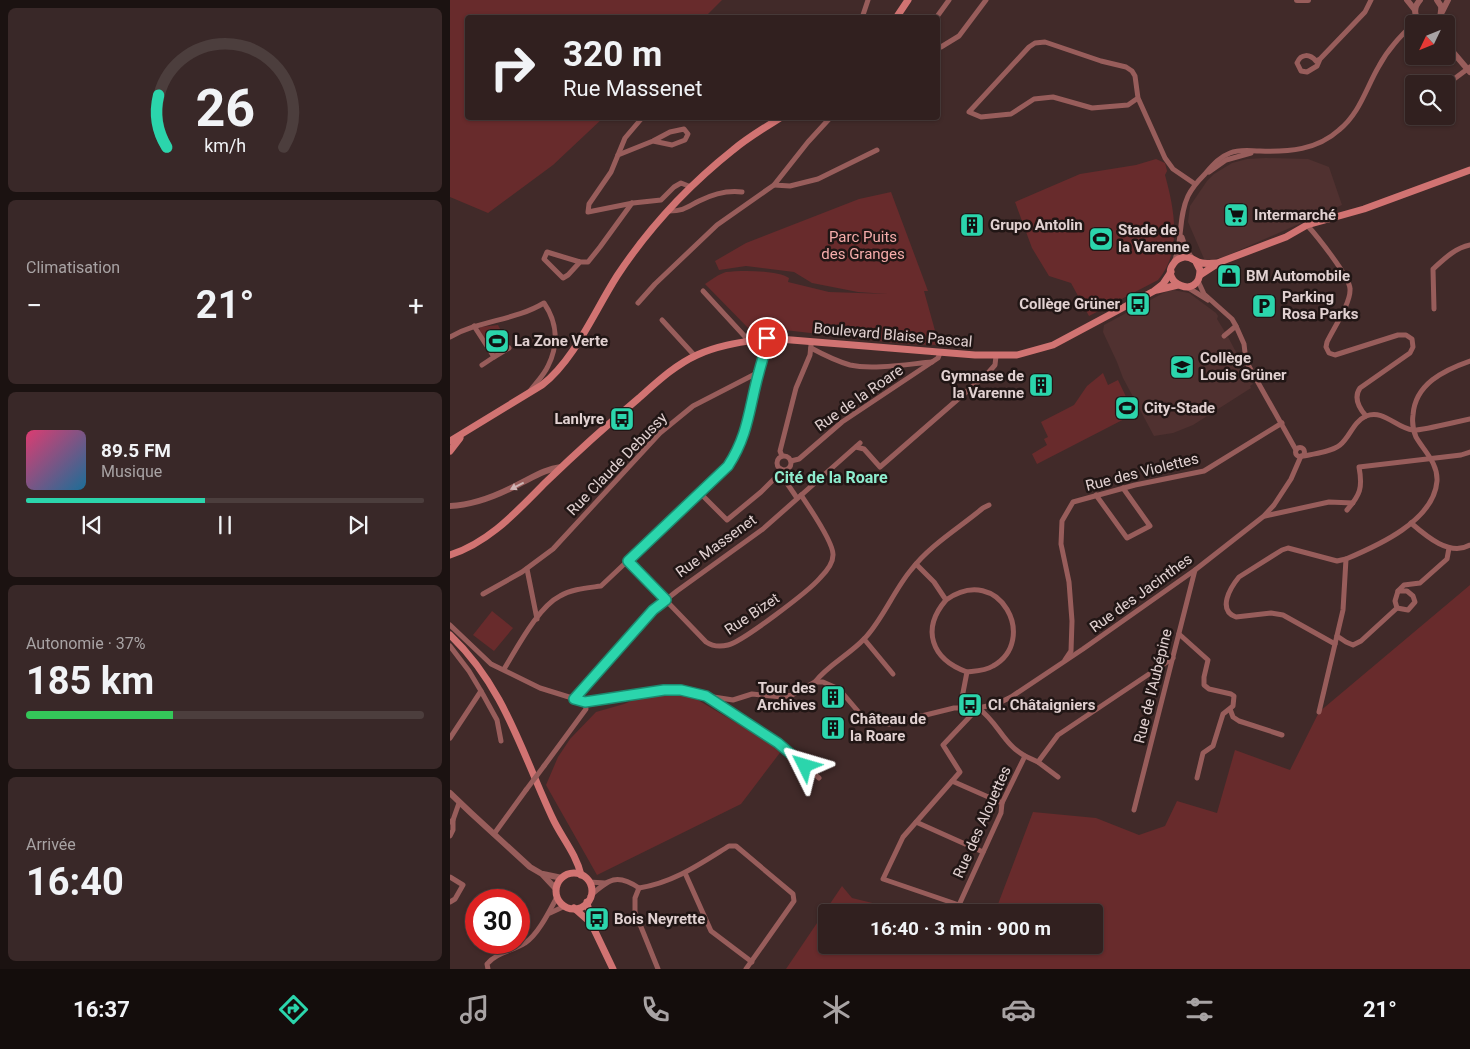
<!DOCTYPE html>
<html lang="fr">
<meta charset="utf-8">
<style>
:root{--surface:#31201f;--page:#392828;--text:#f1f3f6;--muted:#a8a3a4;--line:#4c3e3d;--accent:#2bd5ac}
body{margin:0;font-family:Roboto,sans-serif;background:var(--page);color:var(--text);height:100vh;display:flex;flex-direction:column;font-size:19px;white-space:nowrap}
*{box-sizing:border-box;margin:0}
p{font-size:16px;color:var(--muted)}
.icon{flex:none;width:28px;height:28px;fill:none;stroke:currentColor;stroke-width:2;stroke-linecap:round;stroke-linejoin:round}
.map{position:relative;flex:1;overflow:hidden}
.side{display:flex;flex-direction:column;gap:8px;padding:8px;background:#1b1211;width:450px}
.side>*{flex:none}
.guide{position:absolute;left:15px;top:15px;width:475px;height:105px;border-radius:5px;box-shadow:0 1px 4px #0004,0 0 0 1px var(--line);background:#31201f;color:var(--text);overflow:hidden}
.needle{width:32px;rotate:227deg}
.fabs{position:absolute;left:955px;top:15px;display:grid;gap:10px}
.fabs a{display:grid;place-items:center;width:50px;height:50px;border-radius:5px;background:var(--surface);box-shadow:0 1px 4px #0004,0 0 0 1px var(--line);font-size:25px}
.speed{position:absolute;left:15px;top:889px;display:flex;gap:10px;font-size:25px;font-weight:700;text-align:center}
.speed>*{display:grid;place-content:center;width:65px;height:65px;border-radius:50%;background:var(--surface);box-shadow:0 1px 4px #0004,0 0 0 1px var(--line);line-height:1}
.speed .limit{border:8px solid #d22;background:#fff;color:#111}
.pin{position:absolute;display:grid;place-items:center;width:42px;height:42px;color:#fff;margin:-21px;border:2px solid #fff;border-radius:50%;box-shadow:0 1px 5px #0007}
.me{position:absolute;width:55px;margin:-28px;rotate:310deg;stroke-linejoin:round;filter:drop-shadow(0 0 4px #0008)}
.turn{display:flex;align-items:center;gap:18px;height:105px;padding:0 15px;font-size:22px}
.turn .icon{width:65px;height:65px;stroke-width:2.5}
.turn b{display:block;font-size:35px;line-height:42px}
.big{font-size:38px;font-weight:700;line-height:1.1}
.side .tile{flex:1;display:flex;flex-direction:column;justify-content:center;gap:8px;min-width:0;padding:0 18px;border-radius:8px;background:var(--page)}
.side .dial{align-items:center;gap:0}
.dial svg{height:130px;overflow:visible;fill:none;stroke:var(--line);stroke-width:7;stroke-linecap:round;text-anchor:middle}
.dial text{fill:var(--text);stroke:none}
.song{display:flex;align-items:center;gap:15px}
.cover{width:60px;height:60px;border-radius:8px;background:linear-gradient(135deg,hsl(340 70% 55%),hsl(200 70% 35%))}
.played{height:5px;border-radius:2px;background:linear-gradient(90deg,var(--accent) 45%,var(--line) 45%)}
.keys{display:flex;justify-content:space-around;direction:ltr}
.heat{display:flex;justify-content:space-between;align-items:center;font-size:28px;direction:ltr}
.charge{height:8px;border-radius:4px;background:linear-gradient(90deg,#34c759 37%,var(--line) 0)}
.trip{position:absolute;left:368px;top:904px;width:285px;height:50px;border-radius:5px;background:var(--surface);box-shadow:0 1px 4px #0004,0 0 0 1px var(--line);font-weight:700;line-height:50px;text-align:center}
.tabs{display:flex;height:80px;justify-content:space-around;align-items:center;background:#140d0c;color:var(--muted)}
.tabs .icon{width:35px;height:35px}
.tabs .selected{color:var(--accent)}
.tabs b{font-size:22px;color:var(--text)}
main{display:flex;flex:1;min-height:0}
.map>svg:first-child{display:block}
.built{fill:#503130}
.green{fill:#682b2c}
.lines{fill:none;stroke-linecap:round;stroke-linejoin:round}
.minor{stroke:#985d5b;stroke-width:5}
.tertiary{stroke:#985d5b;stroke-width:6}
.secondary{stroke:#d17372;stroke-width:7}
.minor-bridge{stroke:#985d5b;stroke-width:5}
.oneway{fill:#cfb4b4}
.route-casing{stroke:#1c8a70;stroke-width:12}
.route{stroke:#2bd5ac;stroke-width:9}
.labels{text-anchor:middle;stroke-width:5;stroke-linejoin:round;paint-order:stroke}
.poi-label{font-size:15px;font-weight:bold;fill:#e1d1d1;stroke:#211615;text-anchor:start}
.park-label{font-size:15px;fill:#f5acaa;stroke:#211615}
.street-label{font-size:15px;fill:#e1d1d1;stroke:#211615}
.neighbourhood-label{font-size:16px;font-weight:bold;fill:#8eecce;stroke:#211615}
</style>
<main>
<section class="side">
<div class="tile dial"><svg viewBox="0 0 100 80">
<path d="M14 69A42 42 0 1 1 86 69"/>
<path d="M14 69A42 42 0 0 1 9 37" stroke="#2bd5ac"/>
<text x="50" y="56" font-size="32" font-weight="700">26</text>
<text x="50" y="72" font-size="11">km/h</text>
</svg></div>
<div class="tile"><p>Climatisation</p>
<div class="heat"><a>−</a><b class="big">21°</b><a>+</a></div>
</div>
<div class="tile">
<div class="song"><i class="cover"></i><div><b>89.5 FM</b><p>Musique</p></div></div>
<div class="played"></div>
<div class="keys"><svg class="icon" aria-label="previous" viewBox="0 0 24 24"><path d="M18 5L8 12l10 7zM5 5v14"/></svg><svg class="icon" aria-label="pause" viewBox="0 0 24 24"><path d="M8 5v14M16 5v14"/></svg><svg class="icon" aria-label="next" viewBox="0 0 24 24"><path d="M6 5l10 7-10 7zM19 5v14"/></svg></div>
</div>
<div class="tile"><p>Autonomie · 37%</p><b class="big">185 km</b><div class="charge"></div></div>
<div class="tile"><p>Arrivée</p><b class="big">16:40</b></div>
</section>
<div class="map">
<svg width="1020" height="969" viewBox="0 0 1020 969">
<rect width="100%" height="100%" fill="#412a29"/>
<!-- built -->
<g class="built">
<polygon points="816,158 858,159 879,167 892,205 774,257 755,261 738,222 740,206 757,181 764,174 782,163 797,159"/>
<polygon points="723,290 739,293 766,313 768,316 767,319 775,332 773,334 776,338 778,337 803,384 800,386 801,388 743,425 723,433 704,436 673,378 667,362 653,332 654,325 717,291"/>
</g>
<!-- green -->
<g class="green">
<polygon points="0,0 272,0 255,17 18,18 18,118 153,118 103,165 38,213 0,197"/>
<path d="M706 159 715 163 717 171 715 175C724 208 733 251 708 280L639 316 621 283 599 276 582 248 565 202 630 174 686 165Z"/>
<path d="M441 192 478 291H474L489 345 455 344 326 329 304 334 255 284C261 280 269 274 276 272 291 270 327 270 339 278L338 282 379 292 438 294 408 292 362 283 344 272 296 266 269 270 265 261 296 243 409 199Z"/>
<polygon points="48,325 59,346 43,355 29,329 31,327"/>
<polygon points="653,373 658,385 668,380 679,403 680,402 686,413 587,464 582,454 597,445 594,439 598,437 591,422 624,405 637,386"/>
<polygon points="1020,585 1020,969 336,969 392,886 402,898 459,912 376,912 376,945 644,945 644,912 545,912 583,812 646,818 689,835 715,826 727,801 767,813 785,750 840,770 869,712"/>
<polygon points="42,611 63,628 44,651 23,635"/>
<polygon points="210,689 243,697 318,742 333,745 332,750 291,804 147,875 96,785 108,757 120,739 146,712 174,704"/>
</g>
<g class="lines">
<!-- minor -->
<g class="minor">
<polyline points="412,18 418,0"/>
<polyline points="486,18 499,0"/>
<polyline points="488,47 491,47 509,36 536,0"/>
<path d="M870 59 866 61C860 54 851 53 847 63L851 71 857 72 867 66 870 59 915 12 921 0"/>
<polyline points="996,85 1020,67"/>
<polyline points="688,98 678,105 642,108 603,97 584,99 561,114 531,117 519,112 579,47 585,43 595,42 651,61 676,67 682,71 685,76 688,98 715,158 723,169 745,184"/>
<polyline points="192,118 175,138 161,172 139,204 138,212 183,203 211,200 224,187 231,183 241,187"/>
<polyline points="380,118 358,142 324,185 340,186 368,179 427,150"/>
<polyline points="168,155 203,141 220,132 234,129 238,134 235,140 222,145 203,141"/>
<polyline points="759,172 776,160 801,153"/>
<path d="M219 211C234 211 237 207 249 201 263 194 277 190 292 192"/>
<path d="M857 225C866 235 900 277 900 289 901 303 883 329 877 342L876 347 879 353 885 355 948 335H956L962 339 963 347 960 353 910 388C903 398 909 408 916 416"/>
<polyline points="732,237 736,249 742,258"/>
<polyline points="130,262 118,275 113,278 94,259 97,252 130,262 138,262 150,247 182,203"/>
<path d="M724 262C733 241 728 217 738 196 742 188 748 181 754 175 762 166 769 157 780 153 790 149 800 151 810 151 839 152 867 150 889 130 910 113 916 88 929 66 939 47 953 34 968 19"/>
<polyline points="748,281 754,294 782,319 786,326 794,344 796,361 846,450"/>
<polyline points="737,287 758,300"/>
<polyline points="253,291 299,341"/>
<polyline points="188,303 205,284 267,225 324,185"/>
<path d="M984 309 983 269C994 259 1005 248 1020 245"/>
<polyline points="212,320 245,356"/>
<polyline points="24,326 44,357 59,348"/>
<polyline points="774,336 786,326"/>
<path d="M0 337C30 320 64 321 94 303 107 322 109 344 98 366 94 375 86 383 80 391"/>
<path d="M361 348C374 355 386 361 400 365 422 370 459 364 482 362"/>
<polyline points="32,365 44,357"/>
<polyline points="406,447 414,449 430,467 538,373 545,365 546,356"/>
<circle cx="850" cy="452" r="4.5"/>
<polyline points="332,456 330,451 346,388 360,355 361,345"/>
<path d="M853 456C864 454 881 452 890 445 900 437 903 422 916 416 934 409 946 428 963 430 971 431 1009 421 1020 419"/>
<circle cx="334" cy="463" r="7"/>
<polyline points="341,461 349,459 392,422 488,358 490,353"/>
<polyline points="330,473 347,498"/>
<polyline points="250,493 277,520 311,492 330,473 331,469"/>
<polyline points="646,495 677,538 700,526 673,488"/>
<path d="M897 510C910 495 913 488 909 467L1011 455 1020 452"/>
<polyline points="815,516 879,502 903,503"/>
<path d="M961 523C976 536 1000 557 1020 545"/>
<path d="M178 561 256 642C262 646 270 647 278 645 292 642 359 591 370 578 376 572 383 564 383 555 384 543 359 507 351 495"/>
<path d="M466 564 484 582 496 600C471 629 481 659 517 672"/>
<polyline points="77,569 87,619"/>
<polyline points="33,594 72,572 103,549 210,433 243,406 309,372"/>
<path d="M496 600C550 562 589 641 543 666 535 671 526 671 517 672L510 708"/>
<polyline points="947,608 958,610 965,602 963,596 957,591 948,591"/>
<polyline points="0,625 41,664 90,688 135,702 214,690 231,690 257,696 328,743 369,778"/>
<polyline points="729,634 758,660 754,677 754,685 759,689 781,694 784,696 783,706 773,714 763,746 753,753 747,778"/>
<polyline points="887,636 896,642 903,645 911,641 947,608 945,601 948,591 954,585 970,583 997,559 999,548"/>
<polyline points="414,639 443,674"/>
<path d="M885 644 833 615 821 613 786 617C767 610 780 588 789 577L832 550 838 548 887 561 896 559"/>
<polyline points="0,646 19,671 31,691 0,738"/>
<polyline points="615,660 621,651 622,621 619,582 611,544 612,521 623,502 685,485 754,471 832,423"/>
<path d="M54 669C67 648 88 607 110 596 122 589 137 588 151 586L278 466C299 434 299 407 309 372 312 360 316 350 317 338"/>
<path d="M365 682C378 665 399 655 414 639 432 621 444 590 461 570 480 545 509 528 533 508L539 505"/>
<polyline points="31,691 47,720 51,741"/>
<polyline points="257,696 283,700 302,694 332,697 342,695 365,682 373,682 389,689 412,716 423,722 439,724 504,708 528,708 547,704 561,697 633,649 745,570 814,516 824,505 841,479 851,456"/>
<polyline points="124,699 203,610 227,591 313,529 410,443"/>
<path d="M528 708C548 722 553 744 575 756L552 803 551 813 509 905 433 879 453 837 510 772 493 745Z"/>
<polyline points="780,709 783,717 789,721 832,735"/>
<path d="M869 712 893 610 896 559C927 546 984 521 987 481 988 463 974 451 966 437 963 430 962 422 963 415 965 384 994 370 1020 361"/>
<polyline points="575,756 588,762 608,777"/>
<polyline points="588,762 608,735 723,658"/>
<polyline points="94,766 136,709 135,702"/>
<polyline points="502,781 552,803"/>
<polyline points="684,810 745,570"/>
<polyline points="0,822 3,820 9,803"/>
<polyline points="466,822 533,852"/>
<polyline points="44,834 76,790"/>
<polyline points="0,836 3,830 3,820"/>
<polyline points="235,873 261,931 302,962"/>
<polyline points="0,877 13,885 5,899 0,902"/>
<polyline points="139,882 155,883"/>
<polyline points="189,888 185,898 185,912 208,969"/>
<path d="M140 896C159 879 167 873 189 888 223 883 250 864 279 846H286L343 894 344 901 296 969"/>
<polyline points="100,913 115,906"/>
<path d="M38 969 37 964C47 952 63 951 75 943 88 935 100 910 107 897"/>
</g>
<!-- tertiary -->
<g class="tertiary">
<polyline points="847,0 858,0"/>
<polyline points="957,0 965,10"/>
<path d="M970 0C962 9 964 20 976 24"/>
<polyline points="992,12 998,0"/>
<path d="M980 24C989 22 992 15 991 6L987 0"/>
<polyline points="996,44 1020,72"/>
<path d="M0 506C26 505 49 495 71 483 85 476 96 469 111 467"/>
<polyline points="0,793 21,813 80,867 92,874 106,889"/>
<polyline points="93,874 112,878"/>
</g>
<!-- secondary -->
<g class="secondary">
<polyline points="446,18 458,0"/>
<path d="M746 262 750 270C750 302 708 282 724 263 726 260 730 258 734 257 741 256 745 262 752 263 757 264 762 263 767 263"/>
<polyline points="750,275 770,262 836,237 857,225 914,209 1020,170"/>
<polyline points="707,290 728,285"/>
<path d="M0 441 92 385C125 359 144 312 167 276 198 229 239 185 283 150 297 138 314 128 330 118"/>
<polyline points="0,451 10,438"/>
<path d="M0 555C40 542 67 511 96 482 126 453 157 425 189 398 207 382 225 365 247 355 269 345 293 342 317 338L525 355H567L603 345 704 291 713 284 721 272"/>
<path d="M0 635C54 686 72 753 102 817 111 837 126 853 131 875"/>
<circle cx="124" cy="891" r="18"/>
<polyline points="137,902 141,923 163,969"/>
<polyline points="124,908 141,923"/>
</g>
<!-- minor-bridge -->
<polyline class="minor-bridge" points="76,790 94,766"/>
</g>
<!-- one-way arrows -->
<defs><path id="oneway-solid" d="M-6-.8H1V-3.2L6.5 0L1 3.2V.8H-6Z" transform="scale(1.25)"/></defs>
<use class="oneway" href="#oneway-solid" transform="translate(67 486) rotate(153)"/>
<g class="lines">
<defs>
<path id="route" d="M317 338C316 350 312 360 309 372 299 407 299 434 278 466L178 561 216 600 203 610 124 699 135 702 214 690H231L256 696 328 743 355 766"/>
</defs>
<!-- route casing -->
<use href="#route" class="route-casing"/>
<!-- route -->
<use href="#route" class="route"/>
</g>
<!-- icons -->
<defs>
<symbol id="supermarket-square" viewBox="-11 -11 22 22"><rect x="-9" y="-9" width="18" height="18" rx="4" fill="#2bd5ac" stroke="#211615"/><path d="M-6-5.5h2.5l.6 2H6L4.5 2H-2.5L-4.4-4H-6ZM-1.5 3.2a1.3 1.3 0 1 0 .1 0ZM3 3.2a1.3 1.3 0 1 0 .1 0Z" fill="#111"/></symbol>
<symbol id="building-square" viewBox="-11 -11 22 22"><rect x="-9" y="-9" width="18" height="18" rx="4" fill="#2bd5ac" stroke="#211615"/><path d="M-4-6H4V6H1V3H-1V6H-4ZM-2.5-4.3h1.7v1.8h-1.7ZM.8-4.3h1.7v1.8H.8ZM-2.5-1h1.7V.8h-1.7ZM.8-1h1.7V.8H.8Z" fill="#111"/></symbol>
<symbol id="stadium-square" viewBox="-11 -11 22 22"><rect x="-9" y="-9" width="18" height="18" rx="4" fill="#2bd5ac" stroke="#211615"/><path d="M0-5a6.5 5 0 1 0 0 10a6.5 5 0 1 0 0-10ZM-3.5-1.8h7v3.6h-7Z" fill="#111"/></symbol>
<symbol id="shop-square" viewBox="-11 -11 22 22"><rect x="-9" y="-9" width="18" height="18" rx="4" fill="#2bd5ac" stroke="#211615"/><path d="M-5-2.5h2.3a2.7 3.5 0 0 1 5.4 0H5L5.5 6h-11ZM-1.5-2.5h3a1.5 2.3 0 0 0-3 0Z" fill="#111"/></symbol>
<symbol id="bus-square" viewBox="-11 -11 22 22"><rect x="-9" y="-9" width="18" height="18" rx="4" fill="#2bd5ac" stroke="#211615"/><path d="M-5-6H5V4H4V6H2V4H-2V6H-4V4H-5ZM-3.5-4V0h7V-4ZM-3.5 1.2v1.5H-2V1.2ZM2 1.2v1.5H3.5V1.2Z" fill="#111"/></symbol>
<symbol id="parking-square" viewBox="-11 -11 22 22"><rect x="-9" y="-9" width="18" height="18" rx="4" fill="#2bd5ac" stroke="#211615"/><path d="M-3.5-5.5H1a3.5 3.5 0 0 1 0 7H-1V5.5H-3.5ZM-1-3.4V-.6H.8a1.4 1.4 0 0 0 0-2.8Z" fill="#111"/></symbol>
<symbol id="school-square" viewBox="-11 -11 22 22"><rect x="-9" y="-9" width="18" height="18" rx="4" fill="#2bd5ac" stroke="#211615"/><path d="M0-5L7-2L0 1L-7-2ZM-4 1L0 2.5L4 1V4Q0 6-4 4Z" fill="#111"/></symbol>
</defs>
<g fill-rule="evenodd">
<use href="#supermarket-square" x="772" y="201" width="28" height="28"/>
<use href="#building-square" x="508" y="211" width="28" height="28"/>
<use href="#stadium-square" x="637" y="225" width="28" height="28"/>
<use href="#shop-square" x="765" y="262" width="28" height="28"/>
<use href="#bus-square" x="674" y="290" width="28" height="28"/>
<use href="#parking-square" x="800" y="292" width="28" height="28"/>
<use href="#stadium-square" x="33" y="327" width="28" height="28"/>
<use href="#school-square" x="718" y="353" width="28" height="28"/>
<use href="#building-square" x="577" y="371" width="28" height="28"/>
<use href="#stadium-square" x="663" y="394" width="28" height="28"/>
<use href="#bus-square" x="158" y="405" width="28" height="28"/>
<use href="#building-square" x="369" y="683" width="28" height="28"/>
<use href="#bus-square" x="506" y="691" width="28" height="28"/>
<use href="#building-square" x="369" y="714" width="28" height="28"/>
<use href="#bus-square" x="133" y="905" width="28" height="28"/>
</g>
<g class="labels">
<!-- poi labels -->
<g class="poi-label">
<text x="804" y="220">Intermarché</text>
<text x="540" y="230">Grupo Antolin</text>
<text x="668" y="235">Stade de<tspan x="668" dy="17">la Varenne</tspan></text>
<text x="796" y="281">BM Automobile</text>
<text x="832" y="302">Parking<tspan x="832" dy="17">Rosa Parks</tspan></text>
<text x="670" y="309" text-anchor="end">Collège Grüner</text>
<text x="64" y="346">La Zone Verte</text>
<text x="750" y="363">Collège<tspan x="750" dy="17">Louis Grüner</tspan></text>
<text x="574" y="381" text-anchor="end">Gymnase de<tspan x="574" dy="17">la Varenne</tspan></text>
<text x="694" y="413">City-Stade</text>
<text x="154" y="424" text-anchor="end">Lanlyre</text>
<text x="366" y="693" text-anchor="end">Tour des<tspan x="366" dy="17">Archives</tspan></text>
<text x="538" y="710">Cl. Châtaigniers</text>
<text x="400" y="724">Château de<tspan x="400" dy="17">la Roare</tspan></text>
<text x="164" y="924">Bois Neyrette</text>
</g>
<!-- park labels -->
<g class="park-label">
<text x="413" y="242">Parc Puits<tspan x="413" dy="17">des Granges</tspan></text>
</g>
<!-- street labels -->
<g class="street-label">
<text transform="translate(443 335) rotate(5)" y="5">Boulevard Blaise Pascal</text>
<text transform="translate(409 398) rotate(-35)" y="5">Rue de la Roare</text>
<text transform="translate(167 464) rotate(-46)" y="5">Rue Claude Debussy</text>
<text transform="translate(692 472) rotate(-14)" y="5">Rue des Violettes</text>
<text transform="translate(266 546) rotate(-36)" y="5">Rue Massenet</text>
<text transform="translate(691 593) rotate(-36)" y="5">Rue des Jacinthes</text>
<text transform="translate(302 614) rotate(-34)" y="5">Rue Bizet</text>
<text transform="translate(703 686) rotate(-76)" y="5">Rue de l'Aubépine</text>
<text transform="translate(532 822) rotate(-66)" y="5">Rue des Alouettes</text>
</g>
<!-- neighbourhood labels -->
<g class="neighbourhood-label">
<text x="381" y="483">Cité de la Roare</text>
</g>
</g>
</svg>
<div class="fabs">
<a><svg class="needle" viewBox="-14 -14 28 28"><path d="M0-13l5 13h-10z" fill="#e53935"/><path d="M0 13l5-13h-10z" fill="#a8a3a4"/></svg></a>
<a><svg class="icon" aria-label="search" viewBox="0 0 24 24"><circle cx="10" cy="10" r="6"/><path d="M15 15l6 6"/></svg></a>
</div>
<div class="speed"><div class="limit">30</div></div>
<div class="pin" style="left:317px;top:338px;background:#d93025"><svg class="icon" aria-label="arrive" viewBox="0 0 24 24"><path d="M6 21V4h12l-3 4 3 4H6"/></svg></div>
<svg class="me" style="left:355px;top:766px" viewBox="-20 -20 40 40"><path d="M0-17L14 15 0 8-14 15z" fill="#2bd5ac" stroke="#fff" stroke-width="4"/></svg>
<div class="trip">16:40 · 3 min · 900 m</div>
<div class="guide">
<div class="turn"><svg class="icon" aria-label="right" viewBox="0 0 24 24"><path d="M7 20v-9h11M14 6l5 5-5 5"/></svg><div><b>320 m</b>Rue Massenet</div></div>
</div>
</div>
</main>
<nav class="tabs">
<b>16:37</b>
<svg class="icon selected" aria-label="directions" viewBox="0 0 24 24"><path d="M12 3l9 9-9 9-9-9zM9 14v-3h6M13 9l2 2-2 2"/></svg>
<svg class="icon" aria-label="music" viewBox="0 0 24 24"><path d="M9 18V5l10-2v13"/><circle cx="6" cy="18" r="3"/><circle cx="16" cy="16" r="3"/></svg>
<svg class="icon" aria-label="phone" viewBox="0 0 24 24"><path d="M5 4h4l2 5-3 2q2 4 5 5l2-3 5 2v4C11 20 4 13 5 4z"/></svg>
<svg class="icon" aria-label="climate" viewBox="0 0 24 24"><path d="M12 3v18M4 7l16 10M4 17L20 7"/></svg>
<svg class="icon" aria-label="car" viewBox="0 0 24 24"><path d="M5 17H2v-5l4-1 3-4h7l3 4 3 1v5h-3M9 17h6M6 11h13"/><circle cx="7" cy="17" r="2"/><circle cx="17" cy="17" r="2"/></svg>
<svg class="icon" aria-label="filters" viewBox="0 0 24 24"><path d="M4 7h16M4 17h16"/><circle cx="9" cy="7" r="2"/><circle cx="15" cy="17" r="2"/></svg>
<b>21°</b>
</nav>
